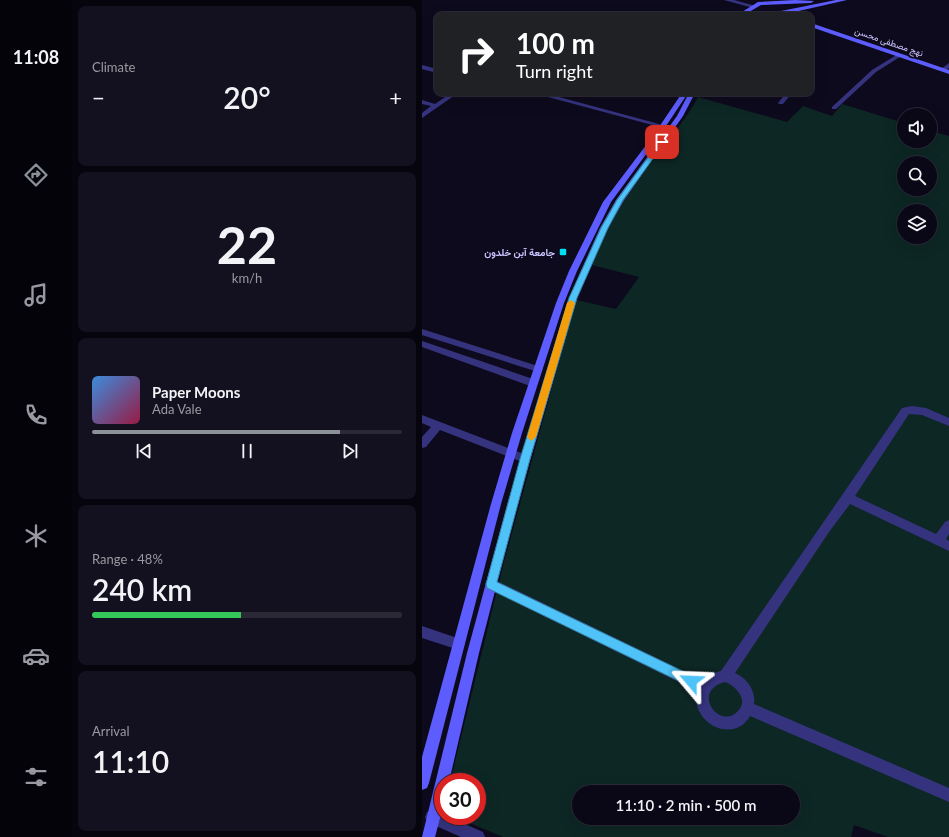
<!DOCTYPE html>
<meta charset="utf-8">
<style>
:root{--surface:#0a0816;--page:#13111f;--text:#f1f3f6;--muted:#999aa1;--line:#2a2935;--accent:#8c9099}
body{margin:0;font-family:Lato,Vazirmatn,sans-serif;background:var(--page);color:var(--text);height:100vh;display:flex;flex-direction:column;font-size:15px;white-space:nowrap}
*{box-sizing:border-box;margin:0}
p{font-size:13px;color:var(--muted)}
.icon{flex:none;width:22px;height:22px;fill:none;stroke:currentColor;stroke-width:2;stroke-linecap:round;stroke-linejoin:round}
.map{position:relative;flex:1;overflow:hidden}
.side{display:flex;flex-direction:column;gap:6px;padding:6px;background:#06040c;width:350px}
.side>*{flex:none}
.guide{position:absolute;left:12px;top:12px;width:380px;height:84px;border-radius:8px;box-shadow:0 4px 16px #0002,0 0 0 1px var(--line);background:#202124;color:#fff;overflow:hidden}
.tools{position:absolute;left:475px;top:108px;display:grid;gap:8px}
.tools a{display:grid;place-items:center;width:40px;height:40px;border-radius:50%;background:var(--surface);box-shadow:0 4px 16px #0002,0 0 0 1px var(--line);font-size:20px}
.speed{position:absolute;left:12px;top:773px;display:flex;gap:8px;font-size:20px;font-weight:700;text-align:center}
.speed>*{display:grid;place-content:center;width:52px;height:52px;border-radius:50%;background:var(--surface);box-shadow:0 4px 16px #0002,0 0 0 1px var(--line);line-height:1}
.speed .limit{border:6px solid #d22;background:#fff;color:#111}
.pin{position:absolute;display:grid;place-items:center;width:34px;height:34px;color:#fff;margin:-17px;border-radius:8px;box-shadow:0 2px 6px #0006}
.me{position:absolute;width:44px;margin:-22px;rotate:296deg;stroke-linejoin:round;filter:drop-shadow(0 0 3px #0008)}
.turn{display:flex;align-items:center;gap:14px;height:84px;padding:0 16px;font-size:18px}
.turn .icon{width:52px;height:52px;stroke-width:2.5}
.turn b{display:block;font-size:28px;line-height:34px}
.big{font-size:30px;font-weight:600;line-height:1.1}
.side .tile{flex:1;display:flex;flex-direction:column;justify-content:center;gap:6px;min-width:0;padding:0 14px;border-radius:8px;background:var(--page)}
.side .dial{align-items:center;gap:0}
.dial b{font-size:52px;line-height:1}
.song{display:flex;align-items:center;gap:12px}
.cover{width:48px;height:48px;border-radius:6px;background:linear-gradient(135deg,hsl(210 70% 55%),hsl(340 70% 35%))}
.played{height:4px;border-radius:2px;background:linear-gradient(90deg,var(--accent) 80%,var(--line) 80%)}
.keys{display:flex;justify-content:space-around;direction:ltr}
.heat{display:flex;justify-content:space-between;align-items:center;font-size:22px;direction:ltr}
.charge{height:6px;border-radius:3px;background:linear-gradient(90deg,#34c759 48%,var(--line) 0)}
.trip{position:absolute;left:150px;top:785px;width:228px;height:40px;border-radius:20px;background:var(--surface);box-shadow:0 4px 16px #0002,0 0 0 1px var(--line);font-weight:600;line-height:40px;text-align:center}
main{display:flex;flex:1;min-height:0}
.tab-bar{display:flex;flex-direction:column;width:72px;justify-content:space-around;align-items:center;background:#040309;color:var(--muted)}
.tab-bar .icon{width:28px;height:28px}
.tab-bar .on{color:var(--accent)}
.tab-bar b{font-size:18px;color:var(--text)}
.map>svg:first-child{display:block}
.green{fill:#0d2725;fill-rule:evenodd}
.lines{fill:none;stroke-linecap:round;stroke-linejoin:round}
.street{fill:#35337e;fill-rule:evenodd}
.secondary{fill:#5d5dff;fill-rule:evenodd}
.route{fill:#4fc3f7;stroke:#337fa1}
.slow{fill:#f59e0b}
.poi-dot{fill:#00def1;stroke:#0d0a1d;stroke-width:1.5}
.labels{text-anchor:middle;stroke-width:4;stroke-linejoin:round;paint-order:stroke}
.far-street-label{font-size:9px;fill:#cbc6ff;stroke:#0d0a1d}
.poi-label{font-size:10px;font-weight:bold;fill:#cbc6ff;stroke:#0d0a1d;text-anchor:end}
</style>
<main>
<nav class="tab-bar">
<b>11:08</b>
<svg class="icon on" aria-label="directions" viewBox="0 0 24 24"><path d="M12 3l9 9-9 9-9-9zM9 14v-3h6M13 9l2 2-2 2"/></svg>
<svg class="icon" aria-label="music" viewBox="0 0 24 24"><path d="M9 18V5l10-2v13"/><circle cx="6" cy="18" r="3"/><circle cx="16" cy="16" r="3"/></svg>
<svg class="icon" aria-label="phone" viewBox="0 0 24 24"><path d="M5 4h4l2 5-3 2q2 4 5 5l2-3 5 2v4C11 20 4 13 5 4z"/></svg>
<svg class="icon" aria-label="climate" viewBox="0 0 24 24"><path d="M12 3v18M4 7l16 10M4 17L20 7"/></svg>
<svg class="icon" aria-label="car" viewBox="0 0 24 24"><path d="M5 17H2v-5l4-1 3-4h7l3 4 3 1v5h-3M9 17h6M6 11h13"/><circle cx="7" cy="17" r="2"/><circle cx="17" cy="17" r="2"/></svg>
<svg class="icon" aria-label="filters" viewBox="0 0 24 24"><path d="M4 7h16M4 17h16"/><circle cx="9" cy="7" r="2"/><circle cx="15" cy="17" r="2"/></svg>
</nav>
<section class="side">
<div class="tile"><p>Climate</p>
<div class="heat"><a>−</a><b class="big">20°</b><a>+</a></div>
</div>
<div class="tile dial"><b>22</b><p>km/h</p></div>
<div class="tile">
<div class="song"><i class="cover"></i><div><b>Paper Moons</b><p>Ada Vale</p></div></div>
<div class="played"></div>
<div class="keys"><svg class="icon" aria-label="previous" viewBox="0 0 24 24"><path d="M18 5L8 12l10 7zM5 5v14"/></svg><svg class="icon" aria-label="pause" viewBox="0 0 24 24"><path d="M8 5v14M16 5v14"/></svg><svg class="icon" aria-label="next" viewBox="0 0 24 24"><path d="M6 5l10 7-10 7zM19 5v14"/></svg></div>
</div>
<div class="tile"><p>Range · 48%</p><b class="big">240 km</b><div class="charge"></div></div>
<div class="tile"><p>Arrival</p><b class="big">11:10</b></div>
</section>
<div class="map">
<svg width="527" height="837" viewBox="0 0 527 837">
<rect width="100%" height="100%" fill="#0d0a1d"/>
<!-- green -->
<path class="green" d="M276 97 365 122 381 106 410 116 420 104 482 123V141H508V131L527 136V837H466L432 825 429 837H81L31 816H55V782H28L82 562 154 300 194 309 217 277 170 265C179 245 186 222 198 204 221 166 255 136 276 97ZM482 163H508V189H482ZM482 211H508V237H482ZM157 792H371V818H157Z"/>
<g class="lines">
<!-- street -->
<g class="street">
<polygon points="302,0 312,0 334,6 331,8"/>
<polygon points="476,54 481,55 454,72 414,109 410,109 410,107 450,70"/>
<polygon points="527,63 527,68 523,71 519,71 519,69"/>
<polygon points="0,65 15,69 15,73 0,69"/>
<polygon points="29,93 36,93 0,118 0,113 9,106 0,104 0,100 13,104"/>
<polygon points="111,93 122,93 252,128 249,130"/>
<polygon points="364,93 370,93 361,104 357,104 356,103"/>
<polygon points="0,329 119,367 121,369 116,372 0,335"/>
<polygon points="0,341 114,380 116,383 111,387 108,386 0,347"/>
<path d="M490 406 504 408 527 418V426L500 415 487 414 433 496 514 534 523 522 527 520V534L524 539 527 541V551L428 504 407 532 313 673C325 678 334 691 332 704L527 788V802L328 716C313 744 268 725 275 691L65 588 63 584 65 580 69 579 73 580 280 680 288 674 299 671 480 408ZM303 682C314 686 327 700 316 711 298 731 268 691 303 682Z"/>
<polygon points="0,415 107,456 108,459 107,462 103,463 18,430 4,447 0,448 0,437 9,427 0,423"/>
<polygon points="0,626 41,640 43,644 41,648 37,650 0,638"/>
<polygon points="10,810 21,814 21,816 25,816 61,832 63,837 39,837 5,822 3,817 5,812"/>
</g>
<!-- secondary -->
<g class="secondary">
<polygon points="373,0 392,1 389,3 339,5 322,15 315,15 336,2"/>
<polygon points="414,0 425,0 359,15 326,15 329,13 359,11"/>
<polygon points="389,23 527,70 527,74 389,27"/>
<polygon points="260,93 266,93 236,138 189,202 155,271 142,303 100,433 79,504 7,783 5,788 0,790 0,757 69,504 90,433 134,303 147,271 181,202 231,136"/>
<polygon points="267,93 273,93 261,116 202,200 186,228 155,298 96,502 57,653 27,782 21,782 21,807 13,837 0,837 45,653 86,502 147,298 178,228 194,200 255,116"/>
</g>
</g>
<!-- route -->
<polygon class="route" points="238,141 243,142 201,200 186,228 155,298 108,459 75,582 273,677 275,681 273,685 269,687 65,588 64,584 98,459 147,298 179,228 195,200"/>
<!-- slow -->
<polygon class="slow" points="149,300 153,303 114,437 109,441 105,437 145,303"/>
<!-- markers -->
<rect class="poi-dot" x="137" y="248" width="8" height="8" rx="2"/>
<g class="labels">
<!-- far-street labels -->
<g class="far-street-label">
<text transform="translate(467 42) rotate(19)" y="3">نهج مصطفى محسن</text>
</g>
<!-- poi labels -->
<g class="poi-label">
<text x="133" y="256">جامعة آبن خلدون</text>
</g>
</g>
</svg>
<div class="tools">
<a><svg class="icon" aria-label="sound" viewBox="0 0 24 24"><path d="M4 9h4l5-4v14l-5-4H4zM17 9q2 3 0 6"/></svg></a>
<a><svg class="icon" aria-label="search" viewBox="0 0 24 24"><circle cx="10" cy="10" r="6"/><path d="M15 15l6 6"/></svg></a>
<a><svg class="icon" aria-label="layers" viewBox="0 0 24 24"><path d="M12 4l9 5-9 5-9-5zM3 14l9 5 9-5"/></svg></a>
</div>
<div class="speed"><div class="limit">30</div></div>
<div class="pin" style="left:240px;top:142px;background:#d93025"><svg class="icon" aria-label="arrive" viewBox="0 0 24 24"><path d="M6 21V4h12l-3 4 3 4H6"/></svg></div>
<svg class="me" style="left:269px;top:681px" viewBox="-20 -20 40 40"><path d="M0-17L14 15 0 8-14 15z" fill="#4fc3f7" stroke="#fff" stroke-width="4"/></svg>
<div class="trip">11:10 · 2 min · 500 m</div>
<div class="guide">
<div class="turn"><svg class="icon" aria-label="right" viewBox="0 0 24 24"><path d="M7 20v-9h11M14 6l5 5-5 5"/></svg><div><b>100 m</b>Turn right</div></div>
</div>
</div>
</main>
